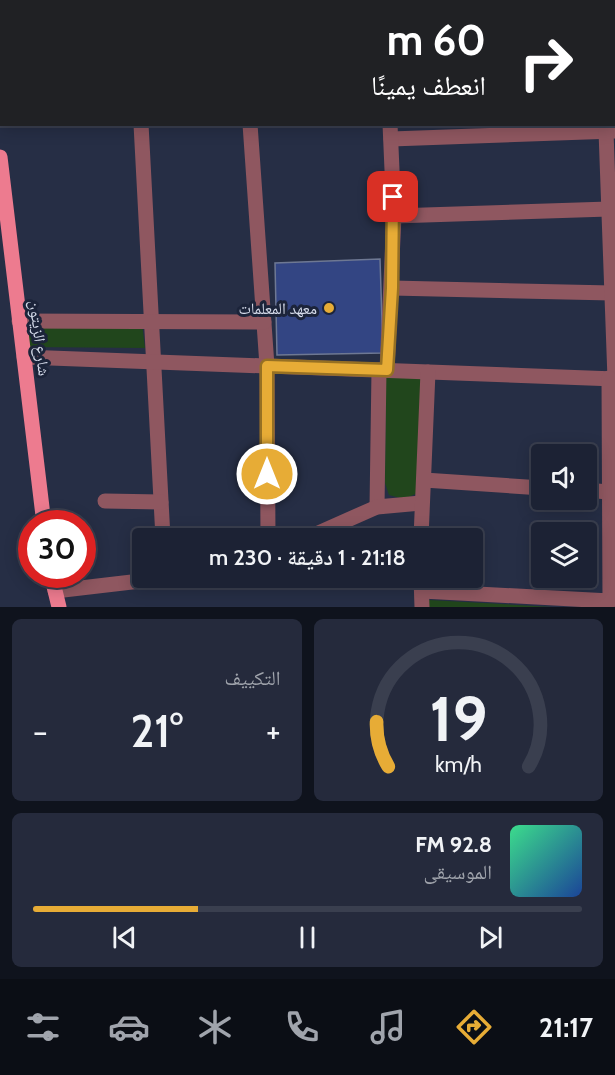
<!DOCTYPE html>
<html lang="ar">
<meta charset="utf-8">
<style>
:root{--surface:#1c2234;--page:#252a3c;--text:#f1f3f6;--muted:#a0a4ac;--line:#3a3f4f;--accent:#e7ac36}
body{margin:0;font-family:Cabin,"Noto Naskh Arabic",sans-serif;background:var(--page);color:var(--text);direction:rtl;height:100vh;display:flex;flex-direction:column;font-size:22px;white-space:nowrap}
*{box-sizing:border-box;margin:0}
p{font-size:20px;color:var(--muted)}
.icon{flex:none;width:33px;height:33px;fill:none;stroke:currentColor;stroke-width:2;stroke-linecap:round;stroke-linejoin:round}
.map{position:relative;height:607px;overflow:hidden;direction:ltr}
.side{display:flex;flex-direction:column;gap:12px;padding:12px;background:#0f131d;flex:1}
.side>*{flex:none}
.hud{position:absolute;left:0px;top:0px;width:615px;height:126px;box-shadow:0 3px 15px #0003,0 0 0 2px var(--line);direction:rtl;background:#202124;color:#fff;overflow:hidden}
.tools{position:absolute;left:531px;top:444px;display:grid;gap:12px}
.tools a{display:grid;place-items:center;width:66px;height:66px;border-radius:6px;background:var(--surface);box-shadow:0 3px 15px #0003,0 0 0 2px var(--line);font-size:30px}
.speed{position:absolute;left:18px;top:510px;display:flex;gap:12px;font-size:30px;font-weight:700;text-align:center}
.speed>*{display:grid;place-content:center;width:78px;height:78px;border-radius:50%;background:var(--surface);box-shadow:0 3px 15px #0003,0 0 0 2px var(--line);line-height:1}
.speed .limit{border:9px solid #d22;background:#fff;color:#111}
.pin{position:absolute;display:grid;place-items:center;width:51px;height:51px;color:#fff;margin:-26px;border-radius:12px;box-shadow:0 3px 9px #0006}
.me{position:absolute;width:66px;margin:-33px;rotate:0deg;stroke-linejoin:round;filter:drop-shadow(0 0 4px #0008)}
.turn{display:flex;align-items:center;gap:21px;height:126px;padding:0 30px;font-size:27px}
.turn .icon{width:78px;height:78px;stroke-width:2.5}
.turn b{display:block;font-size:42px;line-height:51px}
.big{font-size:45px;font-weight:600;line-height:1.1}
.side .widget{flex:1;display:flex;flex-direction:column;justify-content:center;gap:9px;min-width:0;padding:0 21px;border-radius:9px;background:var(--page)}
.side .dial{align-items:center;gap:0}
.dial svg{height:156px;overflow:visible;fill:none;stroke:var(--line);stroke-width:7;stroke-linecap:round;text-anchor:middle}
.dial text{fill:var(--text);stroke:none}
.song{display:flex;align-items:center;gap:18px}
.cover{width:72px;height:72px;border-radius:9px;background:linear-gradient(135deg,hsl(150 70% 55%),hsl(220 70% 35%))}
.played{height:6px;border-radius:3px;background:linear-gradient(90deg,var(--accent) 30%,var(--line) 30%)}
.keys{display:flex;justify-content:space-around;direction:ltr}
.heat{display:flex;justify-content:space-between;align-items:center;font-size:33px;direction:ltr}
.side .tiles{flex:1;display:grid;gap:12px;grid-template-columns:1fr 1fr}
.widget:last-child{grid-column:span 2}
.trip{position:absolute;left:132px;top:528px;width:351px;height:60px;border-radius:6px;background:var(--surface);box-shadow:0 3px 15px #0003,0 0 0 2px var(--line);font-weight:600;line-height:60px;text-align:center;direction:rtl}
.tab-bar{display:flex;height:96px;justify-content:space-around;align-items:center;background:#0b0e15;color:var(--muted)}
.tab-bar .icon{width:42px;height:42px}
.tab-bar .current{color:var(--accent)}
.tab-bar b{font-size:27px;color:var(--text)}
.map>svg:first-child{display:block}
.green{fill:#21461c}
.building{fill:#334583;stroke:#6e7893;stroke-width:1.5}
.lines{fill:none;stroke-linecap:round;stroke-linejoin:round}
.minor{stroke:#8f5760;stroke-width:15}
.major{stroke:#ed7b8f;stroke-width:15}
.route-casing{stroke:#967023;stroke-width:15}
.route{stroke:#e7ac36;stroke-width:10}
.poi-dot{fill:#e7ac36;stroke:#1c243a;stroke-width:2}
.labels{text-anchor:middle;stroke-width:6;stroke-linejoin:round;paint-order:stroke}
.poi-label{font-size:16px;fill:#d5dbea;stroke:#1c243a;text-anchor:end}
.street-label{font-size:16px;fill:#d5dbea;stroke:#1c243a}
</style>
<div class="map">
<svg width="615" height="607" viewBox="0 0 615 607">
<rect width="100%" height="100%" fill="#262e45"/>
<!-- green -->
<g class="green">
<polygon points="142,323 145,348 28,347 28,325"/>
<polygon points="386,376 421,376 418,493 404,499 389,495 385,483"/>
<polygon points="429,600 552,607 429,607"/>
</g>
<!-- building -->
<g class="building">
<polygon points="529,0 615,0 615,122 614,2"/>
<polygon points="380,259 383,353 277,355 275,263"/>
</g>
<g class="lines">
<!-- minor -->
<g class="minor">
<polyline points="132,0 133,2"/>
<polyline points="239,0 240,2"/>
<polyline points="377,0 378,2"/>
<polyline points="520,0 521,2"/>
<polyline points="0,43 2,43"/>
<polyline points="141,124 163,538"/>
<polyline points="250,124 267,366 268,538"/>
<polyline points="391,139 615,131"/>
<polyline points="394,216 609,209"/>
<polyline points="392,288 612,293"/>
<polyline points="19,321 264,322"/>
<polyline points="24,357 615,379 606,131"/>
<polyline points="387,370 394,216 390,124"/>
<polyline points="424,480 542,488"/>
<polyline points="586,490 608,492"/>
<polyline points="105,501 161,502"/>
<polyline points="377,507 379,370"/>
<polyline points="307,538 377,507 421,503"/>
<polyline points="421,538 428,372"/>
<polyline points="421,578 422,607"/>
<polyline points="55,591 166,578"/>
<polyline points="422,591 610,601 609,378"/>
</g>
<!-- major -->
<g class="major">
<polyline points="0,157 44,524"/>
<polyline points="51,574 59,607"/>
</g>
</g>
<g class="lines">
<defs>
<polyline id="route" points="267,474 267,366 387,370 392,288 393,197"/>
</defs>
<!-- route casing -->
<use href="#route" class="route-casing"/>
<!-- route -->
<use href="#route" class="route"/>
</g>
<!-- markers -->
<circle class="poi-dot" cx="329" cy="308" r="6"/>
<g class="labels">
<!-- poi labels -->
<g class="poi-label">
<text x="317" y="314">معهد المعلمات</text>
</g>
<!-- street labels -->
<g class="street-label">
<text transform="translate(40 338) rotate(83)" y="6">شارع الزيتون</text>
</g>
</g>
</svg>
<div class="tools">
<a><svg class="icon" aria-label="sound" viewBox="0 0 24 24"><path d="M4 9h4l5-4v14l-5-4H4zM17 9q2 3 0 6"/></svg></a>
<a><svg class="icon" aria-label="layers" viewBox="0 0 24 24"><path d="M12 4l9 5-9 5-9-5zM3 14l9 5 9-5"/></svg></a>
</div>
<div class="speed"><div class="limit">30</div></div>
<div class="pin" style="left:393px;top:197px;background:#d93025"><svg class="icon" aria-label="arrive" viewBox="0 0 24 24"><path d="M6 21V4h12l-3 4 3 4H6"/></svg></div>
<svg class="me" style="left:267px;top:474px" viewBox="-20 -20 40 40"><circle r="17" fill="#e7ac36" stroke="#fff" stroke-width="3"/><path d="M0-11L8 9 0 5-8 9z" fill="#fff"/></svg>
<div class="trip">21:18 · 1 دقيقة · 230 m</div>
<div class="hud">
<div class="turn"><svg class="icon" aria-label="right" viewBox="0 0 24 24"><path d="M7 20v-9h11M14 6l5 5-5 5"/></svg><div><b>60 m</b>انعطف يمينًا</div></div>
</div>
</div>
<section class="side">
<div class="tiles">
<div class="widget dial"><svg viewBox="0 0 100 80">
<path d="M14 69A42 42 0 1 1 86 69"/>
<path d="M14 69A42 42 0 0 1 8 46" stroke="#e7ac36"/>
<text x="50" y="56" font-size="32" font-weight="700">19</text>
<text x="50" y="72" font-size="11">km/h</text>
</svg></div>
<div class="widget"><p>التكييف</p>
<div class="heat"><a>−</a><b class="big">21°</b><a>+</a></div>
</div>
<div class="widget">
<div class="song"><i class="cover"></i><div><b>92.8 FM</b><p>الموسيقى</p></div></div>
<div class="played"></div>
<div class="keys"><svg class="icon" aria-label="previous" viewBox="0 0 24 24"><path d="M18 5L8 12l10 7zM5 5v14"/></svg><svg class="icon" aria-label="pause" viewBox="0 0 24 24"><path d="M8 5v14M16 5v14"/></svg><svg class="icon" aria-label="next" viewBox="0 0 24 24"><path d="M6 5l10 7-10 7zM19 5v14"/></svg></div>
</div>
</div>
</section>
<nav class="tab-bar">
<b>21:17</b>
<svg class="icon current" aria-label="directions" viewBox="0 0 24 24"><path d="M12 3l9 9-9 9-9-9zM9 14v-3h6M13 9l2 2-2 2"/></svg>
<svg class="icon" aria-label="music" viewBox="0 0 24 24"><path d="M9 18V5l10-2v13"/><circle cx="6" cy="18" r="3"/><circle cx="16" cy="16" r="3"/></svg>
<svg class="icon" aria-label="phone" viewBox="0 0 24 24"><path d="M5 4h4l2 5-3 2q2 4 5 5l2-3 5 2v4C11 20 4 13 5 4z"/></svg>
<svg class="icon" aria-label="climate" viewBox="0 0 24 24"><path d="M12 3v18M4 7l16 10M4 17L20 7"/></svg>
<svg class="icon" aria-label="car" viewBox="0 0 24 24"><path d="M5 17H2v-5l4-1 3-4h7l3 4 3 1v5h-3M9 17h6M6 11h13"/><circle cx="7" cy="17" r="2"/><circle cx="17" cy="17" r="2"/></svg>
<svg class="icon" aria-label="filters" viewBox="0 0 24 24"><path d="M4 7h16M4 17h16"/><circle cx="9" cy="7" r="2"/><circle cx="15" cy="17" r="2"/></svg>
</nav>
